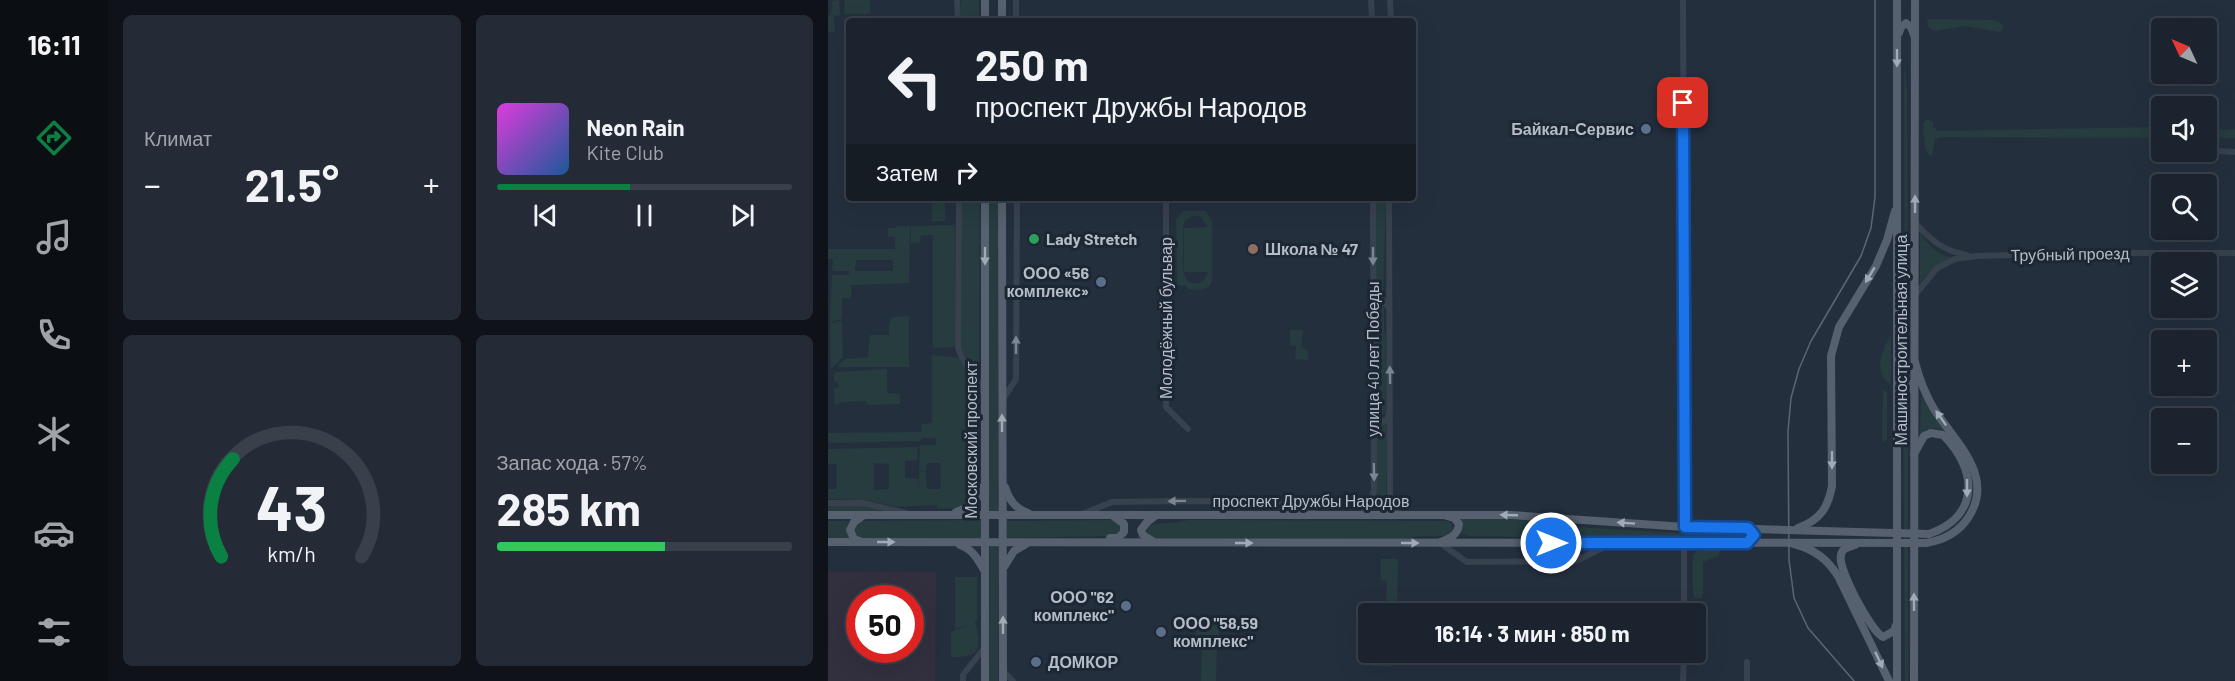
<!DOCTYPE html>
<html lang="ru">
<meta charset="utf-8">
<style>
:root{--surface:#1b232e;--page:#242b36;--text:#f1f3f6;--muted:#a0a4aa;--line:#39404a;--accent:#0b8043}
body{margin:0;font-family:Barlow,sans-serif;background:var(--page);color:var(--text);height:100vh;display:flex;flex-direction:column;font-size:22px;white-space:nowrap}
*{box-sizing:border-box;margin:0}
p{font-size:20px;color:var(--muted)}
.icon{flex:none;width:33px;height:33px;fill:none;stroke:currentColor;stroke-width:2;stroke-linecap:round;stroke-linejoin:round}
.map{position:relative;flex:1;overflow:hidden}
.sheet{display:flex;flex-direction:column;gap:15px;padding:15px;background:#0f1319;width:720px}
.sheet>*{flex:none}
.hud{position:absolute;left:18px;top:18px;width:570px;height:183px;border-radius:6px;box-shadow:0 6px 24px #0002,0 0 0 2px var(--line);background:#1b232e;color:var(--text);overflow:hidden}
.needle{width:39px;rotate:314deg}
.fabs{position:absolute;left:1323px;top:18px;display:grid;gap:12px}
.fabs a{display:grid;place-items:center;width:66px;height:66px;border-radius:6px;background:var(--surface);box-shadow:0 6px 24px #0002,0 0 0 2px var(--line);font-size:30px}
.speed{position:absolute;left:18px;top:585px;display:flex;gap:12px;font-size:30px;font-weight:700;text-align:center}
.speed>*{display:grid;place-content:center;width:78px;height:78px;border-radius:50%;background:var(--surface);box-shadow:0 6px 24px #0002,0 0 0 2px var(--line);line-height:1}
.speed .limit{border:9px solid #d22;background:#fff;color:#111}
.pin{position:absolute;display:grid;place-items:center;width:51px;height:51px;color:#fff;margin:-26px;border-radius:12px;box-shadow:0 3px 9px #0006}
.me{position:absolute;width:66px;margin:-33px;rotate:90deg;stroke-linejoin:round;filter:drop-shadow(0 0 4px #0008)}
.turn{display:flex;align-items:center;gap:21px;height:126px;padding:0 30px;font-size:27px}
.turn .icon{width:78px;height:78px;stroke-width:2.5}
.turn b{display:block;font-size:42px;line-height:51px}
.then{display:flex;align-items:center;height:57px;padding:0 30px;background:#0003;gap:12px;font-size:22px}
.big{font-size:45px;font-weight:700;line-height:1.1}
.sheet .widget{flex:1;display:flex;flex-direction:column;justify-content:center;gap:9px;min-width:0;padding:0 21px;border-radius:9px;background:var(--page)}
.sheet .dial{align-items:center;gap:0}
.dial svg{height:156px;overflow:visible;fill:none;stroke:var(--line);stroke-width:7;stroke-linecap:round;text-anchor:middle}
.dial text{fill:var(--text);stroke:none}
.song{display:flex;align-items:center;gap:18px}
.cover{width:72px;height:72px;border-radius:9px;background:linear-gradient(135deg,hsl(300 70% 55%),hsl(210 70% 35%))}
.played{height:6px;border-radius:3px;background:linear-gradient(90deg,var(--accent) 45%,var(--line) 45%)}
.keys{display:flex;justify-content:space-around;direction:ltr}
.heat{display:flex;justify-content:space-between;align-items:center;font-size:33px;direction:ltr}
.charge{height:9px;border-radius:4px;background:linear-gradient(90deg,#34c759 57%,var(--line) 0)}
.sheet .tiles{flex:1;display:grid;gap:15px;grid-template-columns:repeat(2,1fr)}
.trip{position:absolute;left:530px;top:603px;width:348px;height:60px;border-radius:6px;background:var(--surface);box-shadow:0 6px 24px #0002,0 0 0 2px var(--line);font-weight:700;line-height:60px;text-align:center}
main{display:flex;flex:1;min-height:0}
.tab-bar{display:flex;flex-direction:column;width:108px;justify-content:space-around;align-items:center;background:#0b0e12;color:var(--muted)}
.tab-bar .icon{width:42px;height:42px}
.tab-bar .selected{color:var(--accent)}
.tab-bar b{font-size:27px;color:var(--text)}
.map>svg:first-child{display:block}
.medical{fill:#32303f;fill-rule:evenodd}
.green{fill:#263c3f;fill-rule:evenodd}
.lines{fill:none;stroke-linecap:round;stroke-linejoin:round}
.minor{stroke:#38414e;stroke-width:6}
.major{stroke:#56606e;stroke-width:8}
.tram{stroke:#5a6575;stroke-width:1.5}
.oneway{fill:#a1aab7}
.oneway2{fill:#7c8592}
.route-casing{stroke:#114b97;stroke-width:15}
.route{stroke:#1a73e8;stroke-width:10}
.service-dot{fill:#5c6f8a;stroke:#1d2633;stroke-width:2}
.leisure-dot{fill:#2e9e5b;stroke:#1d2633;stroke-width:2}
.education-dot{fill:#8d6e63;stroke:#1d2633;stroke-width:2}
.labels{text-anchor:middle;stroke-width:6;stroke-linejoin:round;paint-order:stroke}
.poi-label{font-size:16px;font-weight:bold;fill:#b4bcc9;stroke:#1d2633;text-anchor:start}
.street-label{font-size:16px;fill:#b4bcc9;stroke:#1d2633}
</style>
<main>
<nav class="tab-bar">
<b>16:11</b>
<svg class="icon selected" aria-label="directions" viewBox="0 0 24 24"><path d="M12 3l9 9-9 9-9-9zM9 14v-3h6M13 9l2 2-2 2"/></svg>
<svg class="icon" aria-label="music" viewBox="0 0 24 24"><path d="M9 18V5l10-2v13"/><circle cx="6" cy="18" r="3"/><circle cx="16" cy="16" r="3"/></svg>
<svg class="icon" aria-label="phone" viewBox="0 0 24 24"><path d="M5 4h4l2 5-3 2q2 4 5 5l2-3 5 2v4C11 20 4 13 5 4z"/></svg>
<svg class="icon" aria-label="climate" viewBox="0 0 24 24"><path d="M12 3v18M4 7l16 10M4 17L20 7"/></svg>
<svg class="icon" aria-label="car" viewBox="0 0 24 24"><path d="M5 17H2v-5l4-1 3-4h7l3 4 3 1v5h-3M9 17h6M6 11h13"/><circle cx="7" cy="17" r="2"/><circle cx="17" cy="17" r="2"/></svg>
<svg class="icon" aria-label="filters" viewBox="0 0 24 24"><path d="M4 7h16M4 17h16"/><circle cx="9" cy="7" r="2"/><circle cx="15" cy="17" r="2"/></svg>
</nav>
<section class="sheet">
<div class="tiles">
<div class="widget"><p>Климат</p>
<div class="heat"><a>−</a><b class="big">21.5°</b><a>+</a></div>
</div>
<div class="widget">
<div class="song"><i class="cover"></i><div><b>Neon Rain</b><p>Kite Club</p></div></div>
<div class="played"></div>
<div class="keys"><svg class="icon" aria-label="previous" viewBox="0 0 24 24"><path d="M18 5L8 12l10 7zM5 5v14"/></svg><svg class="icon" aria-label="pause" viewBox="0 0 24 24"><path d="M8 5v14M16 5v14"/></svg><svg class="icon" aria-label="next" viewBox="0 0 24 24"><path d="M6 5l10 7-10 7zM19 5v14"/></svg></div>
</div>
<div class="widget dial"><svg viewBox="0 0 100 80">
<path d="M14 69A42 42 0 1 1 86 69"/>
<path d="M14 69A42 42 0 0 1 20 19" stroke="#0b8043"/>
<text x="50" y="56" font-size="32" font-weight="700">43</text>
<text x="50" y="72" font-size="11">km/h</text>
</svg></div>
<div class="widget"><p>Запас хода · 57%</p><b class="big">285 km</b><div class="charge"></div></div>
</div>
</section>
<div class="map">
<svg width="1407" height="681" viewBox="0 0 1407 681">
<rect width="100%" height="100%" fill="#242f3e"/>
<!-- medical -->
<path class="medical" d="M0 572H108L107 681H0ZM82 598V650H32V598Z"/>
<!-- green -->
<g class="green">
<polygon points="11,0 12,15 6,16 7,32 0,32 0,17 3,14 4,1"/>
<polygon points="17,0 42,0 42,14 16,14"/>
<rect x="133" y="0" width="18" height="21"/>
<polygon points="1099,19 1165,20 1172,22 1176,28 1172,32 1137,26 1106,31 1101,28"/>
<polygon points="1076,64 1079,89 1080,381 1077,381"/>
<polygon points="1099,119 1105,122 1105,127 1110,131 1333,127 1333,138 1112,137 1107,140 1104,155 1101,155 1097,148 1095,124"/>
<polygon points="1407,129 1407,138 1379,138 1379,130"/>
<rect x="104" y="198" width="13" height="23"/>
<polygon points="133,198 152,198 151,372 133,350"/>
<rect x="161" y="198" width="9" height="314"/>
<polygon points="548,198 558,198 555,297 548,297"/>
<path d="M355 211H378L384 221V281L381 287 372 290 361 289 358 286 349 285 348 220ZM365 216H372L380 227 356 228V272H380C377 284 369 286 359 281L355 272V227L357 221Z"/>
<polygon points="127,225 127,347 105,348 105,235 93,235 92,242 83,243 83,226"/>
<path d="M69 226H82L81 283 23 285V298H14V319L2 322 4 275H21V271H4L5 259H0V249H67V237H60V228H68ZM28 260H65V271H27Z"/>
<path d="M1092 232C1100 246 1112 257 1129 258L1105 268 1092 283Z"/>
<path d="M554 303 556 306V330L558 337 559 411 554 414 550 411C550 376 548 341 548 306Z"/>
<polygon points="81,316 81,367 9,367 17,359 40,357 42,335 61,335 61,324 64,317"/>
<polygon points="14,321 15,357 3,369 2,323"/>
<polygon points="462,330 475,330 473,347 480,351 480,360 467,359 468,346 462,345"/>
<path d="M1063 335V385C1044 373 1054 349 1063 335Z"/>
<path d="M104 355 132 358 143 372 151 389 150 491C145 510 126 508 109 509V505L69 507 38 500 0 499V489H9V464H0V449L90 447 89 460 77 461V478L90 479 91 489V471L98 472 99 489H113L112 463H99L98 471 91 470 92 445H108V438H95L92 441 0 443V433L93 432 94 424 104 423ZM46 463 61 464V489L46 490Z"/>
<polygon points="59,369 59,393 72,394 72,404 40,405 38,401 13,402 10,404 7,404 6,389 11,387 11,383 6,381 6,374 8,372"/>
<polygon points="1055,389 1059,393 1059,439 1056,442 1054,439"/>
<polygon points="1075,395 1078,440 1080,444 1080,681 1077,681"/>
<path d="M1093 395 1119 433V434C1110 426 1100 426 1092 434Z"/>
<polygon points="559,422 558,506 548,506 548,435 550,423"/>
<polygon points="0,505 37,506 54,510 49,513 0,512"/>
<polygon points="631,518 680,519 724,523 721,531 723,537 641,536 631,533"/>
<polygon points="153,520 153,538 33,539 25,533 26,526 31,521"/>
<polygon points="284,520 291,524 293,530 290,534 284,536 179,538 179,521"/>
<path d="M360 520 620 521 624 524 625 530 618 536H589L575 539 324 538 318 532 321 525C334 522 347 524 360 520Z"/>
<polygon points="0,521 22,521 19,527 23,539 0,539"/>
<polygon points="732,526 867,534 922,534 923,535 922,537 738,537 730,533"/>
<polygon points="162,546 170,546 170,681 161,681"/>
<polygon points="893,549 890,556 875,562 875,594 873,598 867,598 865,593 865,556 869,551"/>
<polygon points="553,559 570,559 569,613 558,613 559,581 553,580"/>
<path d="M127 577H149V621L147 622C154 649 153 658 123 657V632L143 624 127 629Z"/>
<rect x="368" y="625" width="23" height="12"/>
<polygon points="374,648 389,648 388,681 373,681"/>
<polygon points="548,653 568,656 568,664 563,667 543,666 544,661 548,660"/>
</g>
<g class="lines">
<!-- minor -->
<g class="minor">
<polyline points="129,0 130,21"/>
<polyline points="543,0 544,21"/>
<polyline points="562,0 563,21"/>
<polyline points="855,0 857,527"/>
<polyline points="188,21 188,0"/>
<polyline points="1387,151 1407,152"/>
<path d="M131 198 130 348C134 363 150 376 156 394"/>
<polyline points="338,198 338,407 360,429"/>
<polyline points="561,198 562,500 570,515"/>
<path d="M1087 223C1103 240 1115 251 1139 255"/>
<polyline points="1087,295 1109,268 1127,259 1148,256 1271,253 1407,253"/>
<polyline points="546,305 552,299 556,301 561,308"/>
<polyline points="175,399 188,379 189,198"/>
<polyline points="547,412 551,420 555,422 559,420 561,413"/>
<polyline points="0,503 35,503 78,513"/>
<polyline points="254,514 284,502 357,501 468,502 488,514"/>
<polyline points="533,515 542,503 546,490 545,198"/>
<polyline points="612,543 639,562 748,561 784,543"/>
<polyline points="856,543 856,614"/>
<polyline points="919,662 919,681"/>
<polyline points="175,671 185,681"/>
<polyline points="135,681 135,675 157,647"/>
<polyline points="855,681 856,652"/>
</g>
<!-- major -->
<g class="major">
<polyline points="174,0 174,21"/>
<polyline points="157,21 157,0"/>
<polyline points="1071,33 1073,27 1078,23 1083,27 1086,35"/>
<polyline points="157,198 157,681"/>
<polyline points="174,198 175,681"/>
<polyline points="1069,392 1079,383 1082,384 1086,391"/>
<path d="M177 487C181 500 187 508 200 513"/>
<path d="M128 512C143 507 149 502 155 487"/>
<path d="M0 515H683L857 527 1101 534C1152 516 1150 470 1115 435L1103 433 1096 436 1086 454"/>
<polyline points="736,521 729,524 726,530 729,537 739,542"/>
<path d="M970 528C992 520 1000 508 1004 486L1003 356 1011 327 1048 266 1059 240 1067 211"/>
<polyline points="282,538 290,538 296,532 296,524 284,515"/>
<path d="M0 542 1098 543C1116 540 1130 533 1140 518 1168 476 1127 442 1106 409 1097 394 1091 378 1087 362"/>
<polyline points="34,542 26,539 22,530 26,522 36,515"/>
<polyline points="326,542 315,535 313,530 319,522 327,516"/>
<path d="M613 542C622 538 630 535 631 524L626 518 619 516"/>
<path d="M966 544C986 549 999 559 1010 576L1061 681"/>
<path d="M132 545C144 549 150 559 156 570"/>
<path d="M1027 545C1021 547 1014 548 1013 555 1009 568 1043 631 1055 637L1066 631 1068 625"/>
<polyline points="176,567 186,551 198,544"/>
<polyline points="1069,681 1069,0"/>
<polyline points="1086,681 1087,0"/>
</g>
<!-- tram -->
<polyline class="tram" points="1026,681 980,628 966,598 961,560 960,431 963,398 971,369 983,341 1033,256 1043,228 1047,197 1047,0"/>
</g>
<!-- one-way arrows -->
<defs><path id="oneway-solid" d="M-6-.8H1V-3.2L6.5 0L1 3.2V.8H-6Z" transform="scale(1.5)"/></defs>
<g class="oneway">
<use href="#oneway-solid" transform="translate(1069 58) rotate(90)"/>
<use href="#oneway-solid" transform="translate(1087 204) rotate(-90)"/>
<use href="#oneway-solid" transform="translate(157 256) rotate(90)"/>
<use href="#oneway-solid" transform="translate(1042 275) rotate(121)"/>
<use href="#oneway-solid" transform="translate(1113 418) rotate(-125)"/>
<use href="#oneway-solid" transform="translate(174 423) rotate(-90)"/>
<use href="#oneway-solid" transform="translate(1004 460) rotate(90)"/>
<use href="#oneway-solid" transform="translate(1139 488) rotate(90)"/>
<use href="#oneway-solid" transform="translate(681 515) rotate(-178)"/>
<use href="#oneway-solid" transform="translate(798 523) rotate(-176)"/>
<use href="#oneway-solid" transform="translate(58 542)"/>
<use href="#oneway-solid" transform="translate(416 543)"/>
<use href="#oneway-solid" transform="translate(582 543)"/>
<use href="#oneway-solid" transform="translate(1086 602) rotate(-90)"/>
<use href="#oneway-solid" transform="translate(175 625) rotate(-90)"/>
<use href="#oneway-solid" transform="translate(1051 660) rotate(65)"/>
</g>
<g class="oneway2">
<use href="#oneway-solid" transform="translate(545 256) rotate(90)"/>
<use href="#oneway-solid" transform="translate(188 345) rotate(-90)"/>
<use href="#oneway-solid" transform="translate(562 375) rotate(-91)"/>
<use href="#oneway-solid" transform="translate(546 472) rotate(89)"/>
<use href="#oneway-solid" transform="translate(349 501) rotate(179)"/>
</g>
<g class="lines">
<defs>
<polyline id="route" points="723,543 919,543 926,535 920,528 857,527 855,103"/>
</defs>
<!-- route casing -->
<use href="#route" class="route-casing"/>
<!-- route -->
<use href="#route" class="route"/>
</g>
<!-- markers -->
<g class="service-dot">
<circle cx="818" cy="129" r="6"/>
<circle cx="273" cy="282" r="6"/>
<circle cx="298" cy="606" r="6"/>
<circle cx="333" cy="632" r="6"/>
<circle cx="208" cy="662" r="6"/>
</g>
<circle class="leisure-dot" cx="206" cy="239" r="6"/>
<circle class="education-dot" cx="425" cy="249" r="6"/>
<g class="labels">
<!-- poi labels -->
<g class="poi-label">
<text x="806" y="135" text-anchor="end">Байкал-Сервис</text>
<text x="218" y="245">Lady Stretch</text>
<text x="437" y="255">Школа № 47</text>
<text x="261" y="279" text-anchor="end">ООО «56<tspan x="261" dy="18">комплекс»</tspan></text>
<text x="286" y="603" text-anchor="end">ООО "62<tspan x="286" dy="18">комплекс"</tspan></text>
<text x="345" y="629">ООО "58,59<tspan x="345" dy="18">комплекс"</tspan></text>
<text x="220" y="668">ДОМКОР</text>
</g>
<!-- street labels -->
<g class="street-label">
<text transform="translate(1242 254) rotate(-1)" y="6">Трубный проезд</text>
<text transform="translate(338 318) rotate(-90)" y="6">Молодёжный бульвар</text>
<text transform="translate(1073 340) rotate(-90)" y="6">Машиностроительная улица</text>
<text transform="translate(545 359) rotate(-90)" y="6">улица 40 лет Победы</text>
<text transform="translate(143 440) rotate(-90)" y="6">Московский проспект</text>
<text x="483" y="507">проспект Дружбы Народов</text>
</g>
</g>
</svg>
<div class="fabs">
<a><svg class="needle" viewBox="-14 -14 28 28"><path d="M0-13l5 13h-10z" fill="#e53935"/><path d="M0 13l5-13h-10z" fill="#a0a4aa"/></svg></a>
<a><svg class="icon" aria-label="sound" viewBox="0 0 24 24"><path d="M4 9h4l5-4v14l-5-4H4zM17 9q2 3 0 6"/></svg></a>
<a><svg class="icon" aria-label="search" viewBox="0 0 24 24"><circle cx="10" cy="10" r="6"/><path d="M15 15l6 6"/></svg></a>
<a><svg class="icon" aria-label="layers" viewBox="0 0 24 24"><path d="M12 4l9 5-9 5-9-5zM3 14l9 5 9-5"/></svg></a>
<a>+</a>
<a>−</a>
</div>
<div class="speed"><div class="limit">50</div></div>
<div class="pin" style="left:855px;top:103px;background:#d93025"><svg class="icon" aria-label="arrive" viewBox="0 0 24 24"><path d="M6 21V4h12l-3 4 3 4H6"/></svg></div>
<svg class="me" style="left:723px;top:543px" viewBox="-20 -20 40 40"><circle r="17" fill="#1a73e8" stroke="#fff" stroke-width="3"/><path d="M0-11L8 9 0 5-8 9z" fill="#fff"/></svg>
<div class="trip">16:14 · 3 мин · 850 m</div>
<div class="hud">
<div class="turn"><svg class="icon" aria-label="left" viewBox="0 0 24 24"><path d="M17 20v-9H6M10 6l-5 5 5 5"/></svg><div><b>250 m</b>проспект Дружбы Народов</div></div>
<div class="then">Затем<svg class="icon" aria-label="right" viewBox="0 0 24 24"><path d="M7 20v-9h11M14 6l5 5-5 5"/></svg></div>
</div>
</div>
</main>
